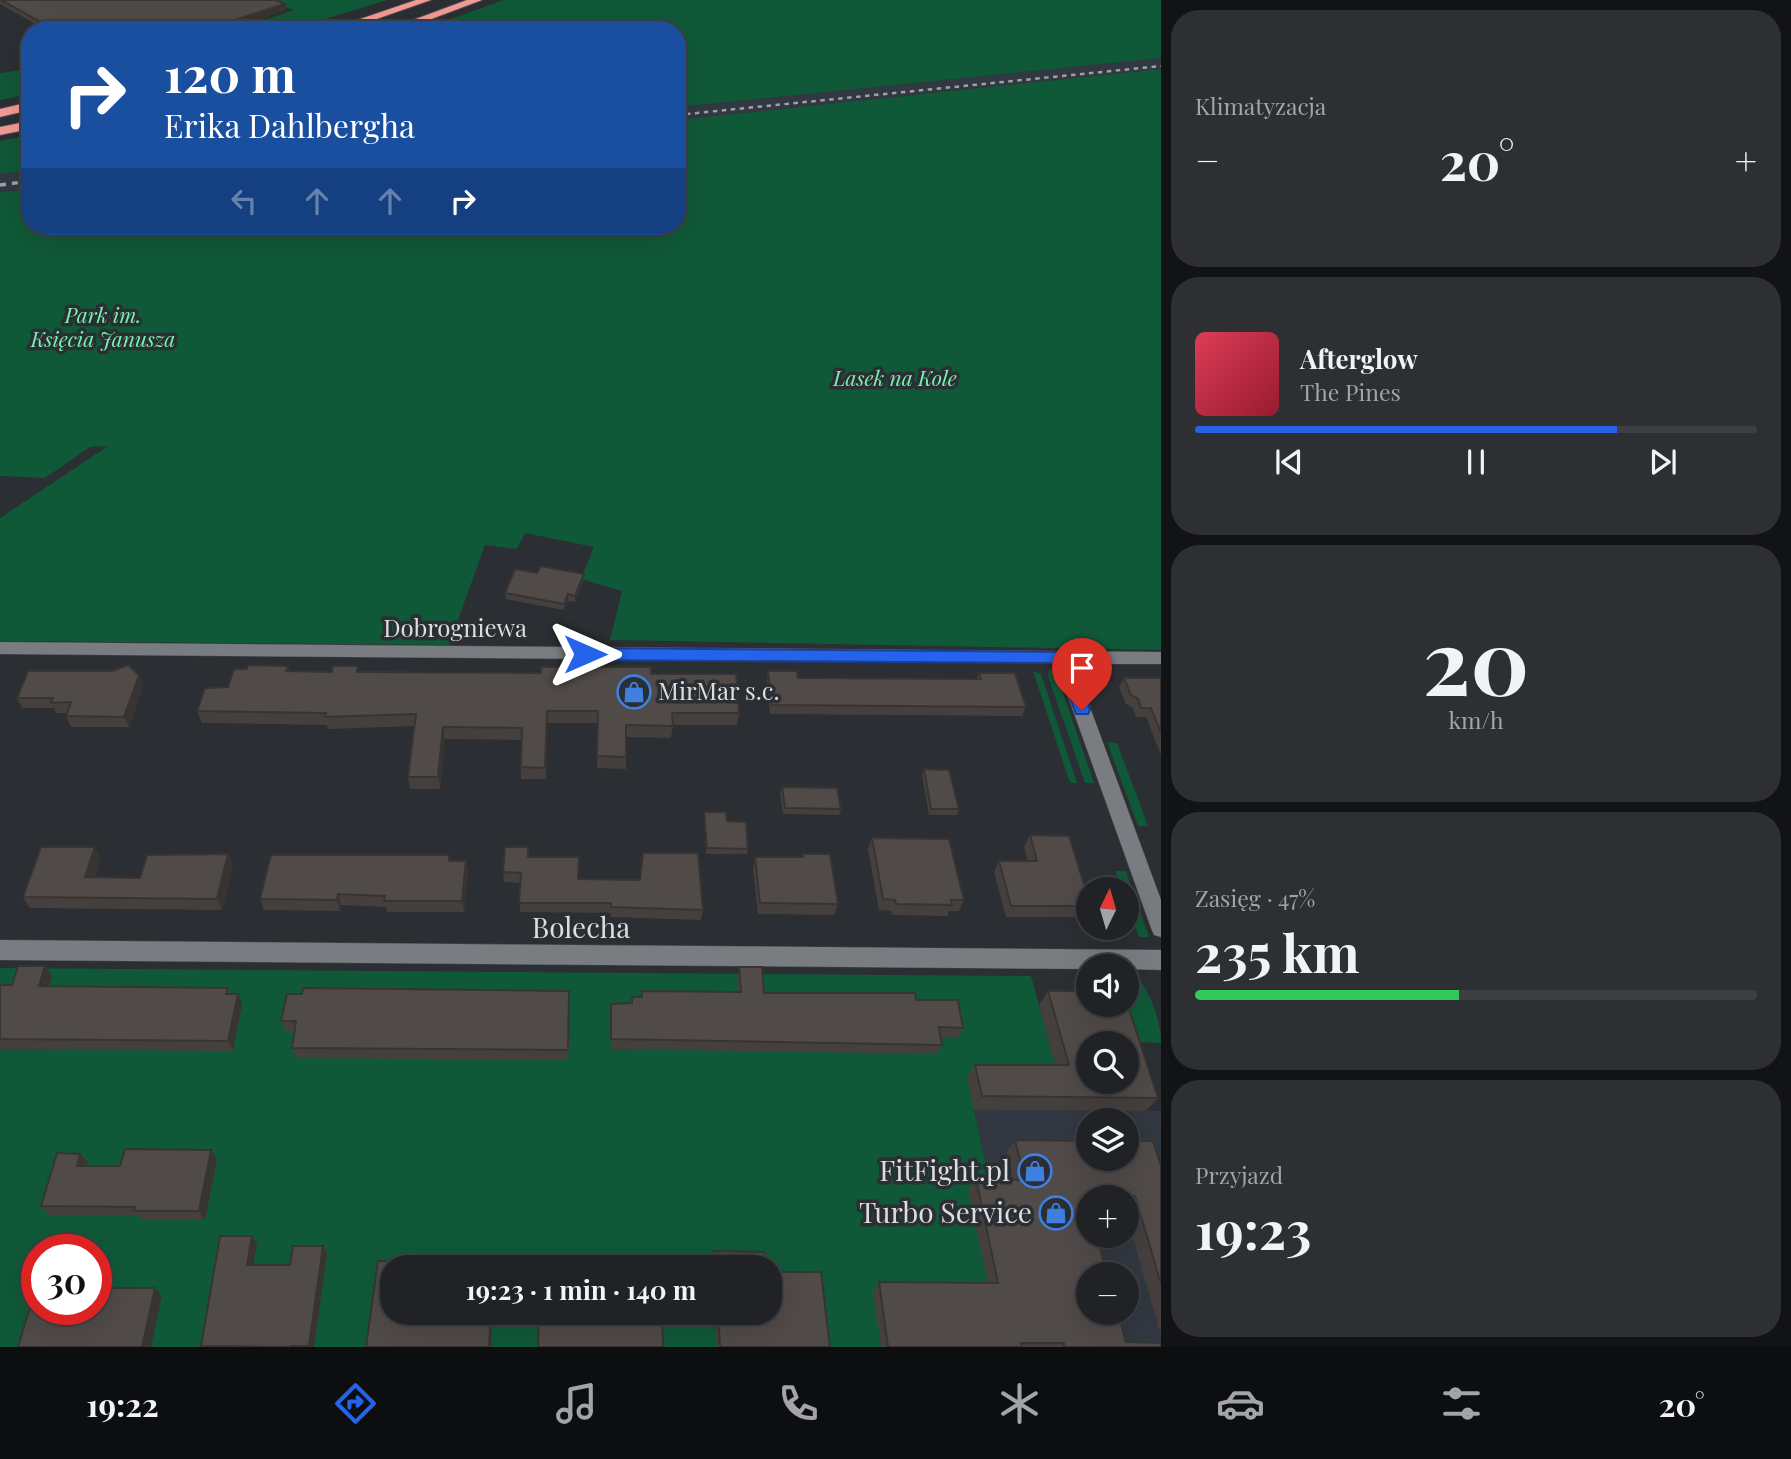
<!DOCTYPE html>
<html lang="pl">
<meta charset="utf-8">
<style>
:root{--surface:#202226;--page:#2d2f32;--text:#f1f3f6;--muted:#a2a4a7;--line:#3d3f43;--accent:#2563eb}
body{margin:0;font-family:"Playfair Display",serif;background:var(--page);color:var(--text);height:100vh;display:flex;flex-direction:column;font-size:26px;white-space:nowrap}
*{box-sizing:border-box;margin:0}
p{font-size:23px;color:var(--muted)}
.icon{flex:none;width:38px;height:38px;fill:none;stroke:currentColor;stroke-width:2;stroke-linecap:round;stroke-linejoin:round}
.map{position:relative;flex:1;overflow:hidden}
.details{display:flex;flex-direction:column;gap:10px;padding:10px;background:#121315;width:630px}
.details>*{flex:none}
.top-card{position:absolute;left:21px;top:21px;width:665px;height:214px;border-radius:28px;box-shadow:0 7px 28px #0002,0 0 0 2px var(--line);background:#1a4fa0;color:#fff;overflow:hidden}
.needle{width:46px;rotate:5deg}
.tools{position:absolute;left:1076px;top:877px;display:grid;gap:14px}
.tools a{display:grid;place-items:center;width:63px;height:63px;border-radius:50%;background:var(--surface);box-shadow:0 7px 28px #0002,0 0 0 2px var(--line);font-size:35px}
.speed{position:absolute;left:21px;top:1234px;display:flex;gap:14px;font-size:35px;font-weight:700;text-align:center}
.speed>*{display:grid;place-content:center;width:91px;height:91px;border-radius:50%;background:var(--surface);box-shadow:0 7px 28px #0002,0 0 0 2px var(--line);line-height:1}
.speed .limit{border:10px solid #d22;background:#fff;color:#111}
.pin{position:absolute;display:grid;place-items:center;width:60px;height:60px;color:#fff;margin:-72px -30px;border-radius:50% 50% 50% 0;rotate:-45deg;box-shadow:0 0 7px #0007}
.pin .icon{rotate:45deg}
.me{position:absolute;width:77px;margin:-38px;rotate:90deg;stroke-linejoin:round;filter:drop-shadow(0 0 5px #0008)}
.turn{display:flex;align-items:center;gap:24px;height:147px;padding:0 28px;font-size:32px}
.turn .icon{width:91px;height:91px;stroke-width:2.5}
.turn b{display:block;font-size:49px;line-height:60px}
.lanes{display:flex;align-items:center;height:66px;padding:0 28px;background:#0003;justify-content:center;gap:35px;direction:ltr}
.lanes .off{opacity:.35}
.big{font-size:52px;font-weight:700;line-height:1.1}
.details .card{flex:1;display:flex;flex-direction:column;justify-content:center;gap:10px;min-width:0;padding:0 24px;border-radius:28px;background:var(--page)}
.details .dial{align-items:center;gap:0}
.dial b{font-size:91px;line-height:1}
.song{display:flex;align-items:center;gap:21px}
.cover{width:84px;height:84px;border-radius:10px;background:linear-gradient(135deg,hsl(350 70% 55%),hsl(350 70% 35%))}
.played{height:7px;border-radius:4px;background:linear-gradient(90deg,var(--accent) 75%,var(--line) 75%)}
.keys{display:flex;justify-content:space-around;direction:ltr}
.heat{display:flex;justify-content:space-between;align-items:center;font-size:38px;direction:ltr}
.charge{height:10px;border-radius:5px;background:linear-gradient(90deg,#34c759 47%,var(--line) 0)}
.trip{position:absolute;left:380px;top:1255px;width:402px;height:70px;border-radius:28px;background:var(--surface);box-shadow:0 7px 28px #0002,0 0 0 2px var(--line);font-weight:700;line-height:70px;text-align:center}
.tab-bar{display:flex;height:112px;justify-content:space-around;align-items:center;background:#0d0e0f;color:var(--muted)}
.tab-bar .icon{width:49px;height:49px}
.tab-bar .on{color:var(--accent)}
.tab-bar b{font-size:32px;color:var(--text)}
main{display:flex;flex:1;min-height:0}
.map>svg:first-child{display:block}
.built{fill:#323841;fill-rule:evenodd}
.green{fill:#105938;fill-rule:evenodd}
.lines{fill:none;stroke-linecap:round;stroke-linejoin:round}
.minor-casing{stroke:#484a4d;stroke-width:1}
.motorway-casing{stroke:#484a4d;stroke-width:2}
.minor{fill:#797c81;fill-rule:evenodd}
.motorway{fill:#f49a94;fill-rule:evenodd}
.rail-far1{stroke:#9fa1a4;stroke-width:2.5;stroke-dasharray:4.5 4.5;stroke-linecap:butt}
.rail{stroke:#9fa1a4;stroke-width:3.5;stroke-dasharray:6 6;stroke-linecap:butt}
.wall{fill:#45403e}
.shaded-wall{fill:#383432}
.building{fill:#504a48;stroke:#383432;stroke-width:2;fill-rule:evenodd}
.route{fill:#2563eb;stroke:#184099;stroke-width:2}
.labels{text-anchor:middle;stroke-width:7;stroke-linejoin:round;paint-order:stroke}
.far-park-label{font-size:21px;font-style:italic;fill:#74f4b0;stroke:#2b2e32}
.street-label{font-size:24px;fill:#dcdde0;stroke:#2b2e32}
.poi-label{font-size:24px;fill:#dcdde0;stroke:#2b2e32;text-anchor:start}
.near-street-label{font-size:28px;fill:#dcdde0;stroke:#2b2e32}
.near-poi-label{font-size:28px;fill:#dcdde0;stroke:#2b2e32;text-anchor:end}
</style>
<main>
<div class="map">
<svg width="1161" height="1347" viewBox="0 0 1161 1347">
<rect width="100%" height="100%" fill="#2b2e32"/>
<!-- built -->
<g class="built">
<polygon points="1161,58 1161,69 677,120 677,107"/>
<polygon points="30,171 30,189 0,192 0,174"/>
<path d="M974 1109 1161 1111V1347H1026ZM1088 1120H1127V1158H1088ZM1088 1197H1127V1236H1088ZM1088 1274H1127V1312H1088Z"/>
</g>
<!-- green -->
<g class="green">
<polygon points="261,0 387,0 290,30 235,30 294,10"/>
<polygon points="504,0 1161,0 1161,58 677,107 677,30 420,30"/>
<polygon points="30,69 30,94 0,100 0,73"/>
<polygon points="1161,69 1161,650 610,640 622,591 581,579 594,547 525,533 517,549 485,545 449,645 0,641 0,518 108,446 90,447 45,478 0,476 0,192 30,189 30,226 677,226 677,120"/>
<polygon points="30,135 30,171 0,174 0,141"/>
<polygon points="1049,668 1057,676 1094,783 1085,783 1048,676"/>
<polygon points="1033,671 1041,674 1077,783 1070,783"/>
<polygon points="1107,742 1117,743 1148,826 1138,826"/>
<polygon points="1115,871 1126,871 1149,937 1139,937 1127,905 1127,889 1121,889"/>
<path d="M0 968 1031 976 1068 1110H974L1026 1347H0ZM37 1250H96V1309H37ZM392 1267H770V1312H392Z"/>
<path d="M1127 978H1138C1151 994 1161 1022 1161 1043L1137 1042 1127 1004Z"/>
</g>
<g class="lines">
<defs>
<g id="minor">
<polygon points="0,642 1161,652 1161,664 1074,664 1161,900 1161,937 1154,935 1151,928 1056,663 0,654"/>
<polygon points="0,940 1161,950 1161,970 1127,969 1127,966 1088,966 1088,969 0,960"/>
</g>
<g id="motorway">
<polygon points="416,0 431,0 345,30 328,30"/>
<polygon points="467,0 482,0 402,30 386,30"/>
<polygon points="30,102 30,110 0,117 0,109"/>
<polygon points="30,121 30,129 0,135 0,127"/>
</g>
</defs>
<!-- minor casing -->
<use href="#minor" class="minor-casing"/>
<!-- motorway casing -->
<use href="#motorway" class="motorway-casing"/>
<!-- minor -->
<use href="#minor" class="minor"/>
<!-- motorway -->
<use href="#motorway" class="motorway"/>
<!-- rail-far1 -->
<polyline class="rail-far1" points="677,115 1161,66"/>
<!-- rail -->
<polyline class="rail" points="0,185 30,181"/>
</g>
<!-- wall -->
<g class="wall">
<polygon points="0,0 276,0 285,4 286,10 222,30 46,30 0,4"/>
<polygon points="537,573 584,580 575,602 568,601 564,610 506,599 505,593"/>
<polygon points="288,666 289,671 651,674 739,713 737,725 673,725 671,738 626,737 626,769 597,768 598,723 547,723 546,779 521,779 521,767 522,740 445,739 440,789 410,789 408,777 415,726 328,729 327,725 202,723 197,711 228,687 247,669"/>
<polygon points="768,671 798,678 977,679 979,673 1026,707 1022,716 770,714 767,680"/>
<polygon points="139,675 143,686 129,727 71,727 66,716 67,713 56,713 54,708 22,708 17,698"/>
<polygon points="1124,678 1161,678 1161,755 1146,717 1136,717 1133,708 1126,704 1119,687"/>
<polygon points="924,769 959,809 957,815 929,815 922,775"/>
<polygon points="782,787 841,809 839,815 783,814 780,793"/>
<polygon points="704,812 727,821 748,849 747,854 706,854 704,817"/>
<polygon points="1030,835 1088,897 1088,911 1085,917 1006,917 994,872 999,861 1028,861 1024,847"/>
<polygon points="872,838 964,900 959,911 949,911 947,916 892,915 891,911 879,910 868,849"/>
<polygon points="528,847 529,857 579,879 703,910 701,920 611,917 611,913 520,912 521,883 504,882 503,872"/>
<polygon points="228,854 233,865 222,910 30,908 23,897 101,858 95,877 140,878"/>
<polygon points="802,854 838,904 834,915 758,914 753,868 755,857 801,857"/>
<polygon points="450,861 466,861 468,872 464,912 387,912 386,907 341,905 340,911 264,910 260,899"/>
<polygon points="45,966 52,976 49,986 228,988 231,994 242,1004 233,1051 0,1049 0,985 12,985"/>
<polygon points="739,967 764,993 916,1000 963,1028 958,1037 941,1037 942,1045 937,1054 611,1049 611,1004 631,1003 642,997 738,992 737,977"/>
<polygon points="569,991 568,1060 296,1058 292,1048 295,1031 286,1031 281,1021"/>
<polygon points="1048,991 1158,1098 1146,1111 974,1109 967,1078 975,1065 1055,1065 1039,1005"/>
<polygon points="1015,1140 1161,1166 1161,1335 1127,1217 1127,1197 1088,1197 1088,1236 1126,1342 1161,1347 881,1347 873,1292 879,1282 988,1283 968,1190 976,1179 1013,1180 1007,1152"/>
<polygon points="211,1150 217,1159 205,1220 141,1219 137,1215 50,1215 41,1206 88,1162 87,1166 120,1166"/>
<polygon points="257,1244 253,1265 290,1265 323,1246 327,1254 314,1347 201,1346"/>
<polygon points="714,1251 766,1267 712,1267 711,1259"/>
<polygon points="712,1312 770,1312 830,1347 717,1347 715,1318 712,1317"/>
</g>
<!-- shaded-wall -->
<g class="shaded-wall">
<polygon points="285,4 286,10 222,30 203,30"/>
<polygon points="584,574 584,580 575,602 575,596"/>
<polygon points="568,594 568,601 564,610 564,604"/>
<polygon points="139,675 143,686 129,727 124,717"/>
<polygon points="443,727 445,739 440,789 438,777"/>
<polygon points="95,847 101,858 91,887 85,877"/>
<polygon points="228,854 233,865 222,910 217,899"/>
<polygon points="466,861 468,872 464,912 462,901"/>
<polygon points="338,894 341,905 340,911 337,900"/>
<polygon points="45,966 52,976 46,996 39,986"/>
<polygon points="238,994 242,1004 233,1051 228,1041"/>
<polygon points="211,1150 217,1159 205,1220 199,1211"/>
<polygon points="80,1154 88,1162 84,1175 77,1166"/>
<polygon points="252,1236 257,1244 252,1272 247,1265"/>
<polygon points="323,1246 327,1254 314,1347 309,1347 309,1346"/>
<polygon points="155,1288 162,1296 151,1347 142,1347"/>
<polygon points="491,1312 493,1312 491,1347 489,1347"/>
</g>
<!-- building -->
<g class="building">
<polygon points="1,0 276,0 285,4 203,30 55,30"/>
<polygon points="541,566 584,574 575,596 568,594 564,604 505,593 515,569 537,573"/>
<polygon points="128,665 139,675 124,717 66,716 71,702 51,703 53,698 17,698 28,671 112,671"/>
<polygon points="248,665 288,666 286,671 332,672 333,666 358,666 357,672 541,673 541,667 651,667 651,674 736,674 739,713 672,713 673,726 626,725 626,757 597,756 598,711 547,711 545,768 521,767 522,728 443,727 438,777 408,777 416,714 325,717 326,713 197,711 205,688 228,687 234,669 247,669"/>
<polygon points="768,671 797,671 798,678 981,679 979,673 1015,673 1026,707 772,705"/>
<polygon points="1124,678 1161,678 1161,733 1151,708 1141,708 1138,699 1131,695"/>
<polygon points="924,769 949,770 959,809 931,809"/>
<polygon points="782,787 837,788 841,809 785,808"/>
<polygon points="704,812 726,812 727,821 746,822 748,849 707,848"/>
<polygon points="1030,835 1069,836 1088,897 1088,906 1011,906 999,861 1037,861"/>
<polygon points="872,838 949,839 964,900 951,900 952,905 896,904 895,900 883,899"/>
<polygon points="41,847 95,847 85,877 140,878 147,855 228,854 217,899 23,897"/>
<polygon points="505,847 528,847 528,857 579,857 578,879 640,880 643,853 698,853 703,910 611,907 611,903 519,903 521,873 503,872"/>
<polygon points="802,854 830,854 838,904 760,903 755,857 803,857"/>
<polygon points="271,855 449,855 449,861 466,861 462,901 384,901 385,896 338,894 337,900 260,899"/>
<polygon points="18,966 45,966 39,986 228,988 226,994 238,994 228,1041 0,1039 0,985 12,985"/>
<polygon points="739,967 762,967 764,993 915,993 916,1000 958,1000 963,1028 939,1027 942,1045 611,1039 611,1004 632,1003 632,997 642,997 642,991 741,992"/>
<polygon points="303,988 569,991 568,1050 292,1048 296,1021 281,1021 287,994 302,994"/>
<path d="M1048 991H1088V1004H1127V1003L1158 1098 982 1096 975 1065H1069ZM1088 1043H1127V1082H1088Z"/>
<polygon points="1015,1140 1088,1141 1088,1158 1127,1158 1127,1141 1153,1141 1161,1166 1161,1284 1135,1196 1086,1195 1088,1205 1088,1236 1097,1236 1107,1274 1088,1274 1088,1312 1118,1312 1126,1342 1161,1343 1161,1347 1064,1347 1064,1343 1021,1343 1022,1347 888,1347 879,1282 998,1283 976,1179 1025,1180"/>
<polygon points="125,1149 211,1150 199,1211 134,1211 135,1207 41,1206 57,1153 80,1154 77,1166 120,1166"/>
<polygon points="220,1236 252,1236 247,1265 290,1265 293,1246 323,1246 309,1346 291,1346 291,1347 201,1346"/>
<polygon points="714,1251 764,1252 766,1267 714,1267"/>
<polygon points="378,1261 413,1261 413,1265 436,1266 392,1267 392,1312 491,1312 489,1347 366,1347"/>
<polygon points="770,1272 821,1272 830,1347 720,1347 718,1312 770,1312"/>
<polygon points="36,1287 37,1287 37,1309 96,1309 96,1288 155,1288 142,1347 18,1347"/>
<polygon points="539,1312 662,1312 663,1347 538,1347"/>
</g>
<!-- route -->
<polygon class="route" points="585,648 1063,652 1071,658 1090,710 1088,714 1076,714 1057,663 585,660 578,654"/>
<!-- icons -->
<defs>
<symbol id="shop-ring" viewBox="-11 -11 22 22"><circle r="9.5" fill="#2b2e32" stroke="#3f7fe0" stroke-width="1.5"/><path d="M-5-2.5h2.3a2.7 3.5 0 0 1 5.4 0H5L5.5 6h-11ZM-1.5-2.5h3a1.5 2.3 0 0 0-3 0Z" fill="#3f7fe0"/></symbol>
</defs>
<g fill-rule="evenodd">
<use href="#shop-ring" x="615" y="673" width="38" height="38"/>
<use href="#shop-ring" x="1016" y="1152" width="38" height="38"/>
<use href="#shop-ring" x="1037" y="1194" width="38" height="38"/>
</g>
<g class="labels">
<!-- far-park labels -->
<g class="far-park-label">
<text x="103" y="323">Park im.<tspan x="103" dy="24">Księcia Janusza</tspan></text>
<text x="895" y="386">Lasek na Kole</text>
</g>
<!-- street labels -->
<g class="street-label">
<text x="455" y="637">Dobrogniewa</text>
</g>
<!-- poi labels -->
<g class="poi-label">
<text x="658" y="700">MirMar s.c.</text>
</g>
<!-- near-street labels -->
<g class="near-street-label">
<text x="581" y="938">Bolecha</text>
</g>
<!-- near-poi labels -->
<g class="near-poi-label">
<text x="1010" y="1181">FitFight.pl</text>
<text x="1032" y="1223">Turbo Service</text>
</g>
</g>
</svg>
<div class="tools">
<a><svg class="needle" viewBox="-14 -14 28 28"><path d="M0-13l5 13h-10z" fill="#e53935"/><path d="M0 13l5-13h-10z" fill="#a2a4a7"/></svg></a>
<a><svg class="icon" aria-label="sound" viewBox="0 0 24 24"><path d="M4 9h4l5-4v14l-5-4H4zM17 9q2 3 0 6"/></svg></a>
<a><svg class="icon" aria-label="search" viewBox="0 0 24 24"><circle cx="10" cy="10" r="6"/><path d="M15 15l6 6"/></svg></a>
<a><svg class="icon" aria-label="layers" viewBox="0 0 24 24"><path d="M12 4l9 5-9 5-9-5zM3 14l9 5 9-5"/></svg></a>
<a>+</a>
<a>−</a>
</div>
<div class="speed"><div class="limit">30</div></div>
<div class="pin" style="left:1082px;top:710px;background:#d93025"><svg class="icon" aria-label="arrive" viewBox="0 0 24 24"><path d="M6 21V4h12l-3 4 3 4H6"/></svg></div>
<svg class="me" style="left:585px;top:654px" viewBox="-20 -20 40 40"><path d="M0-17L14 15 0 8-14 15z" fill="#2563eb" stroke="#fff" stroke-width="4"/></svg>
<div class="trip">19:23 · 1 min · 140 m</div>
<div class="top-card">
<div class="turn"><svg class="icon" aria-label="right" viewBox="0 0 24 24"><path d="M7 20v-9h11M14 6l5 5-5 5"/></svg><div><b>120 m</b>Erika Dahlbergha</div></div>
<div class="lanes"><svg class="icon off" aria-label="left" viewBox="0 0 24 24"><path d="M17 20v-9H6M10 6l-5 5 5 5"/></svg><svg class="icon off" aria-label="ahead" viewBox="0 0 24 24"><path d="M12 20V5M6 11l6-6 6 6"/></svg><svg class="icon off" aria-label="ahead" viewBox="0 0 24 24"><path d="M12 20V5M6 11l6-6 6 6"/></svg><svg class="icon" aria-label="right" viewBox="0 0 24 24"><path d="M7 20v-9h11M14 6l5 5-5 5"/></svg></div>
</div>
</div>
<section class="details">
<div class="card"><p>Klimatyzacja</p>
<div class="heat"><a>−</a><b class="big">20°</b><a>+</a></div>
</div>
<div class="card">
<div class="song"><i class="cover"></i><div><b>Afterglow</b><p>The Pines</p></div></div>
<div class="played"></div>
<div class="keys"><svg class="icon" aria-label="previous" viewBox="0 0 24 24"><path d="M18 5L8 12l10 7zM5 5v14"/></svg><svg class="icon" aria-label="pause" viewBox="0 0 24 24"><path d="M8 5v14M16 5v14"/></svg><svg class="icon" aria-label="next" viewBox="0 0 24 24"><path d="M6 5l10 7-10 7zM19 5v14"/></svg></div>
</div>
<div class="card dial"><b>20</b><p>km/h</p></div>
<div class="card"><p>Zasięg · 47%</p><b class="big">235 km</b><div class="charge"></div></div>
<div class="card"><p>Przyjazd</p><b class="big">19:23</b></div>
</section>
</main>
<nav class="tab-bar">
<b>19:22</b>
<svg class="icon on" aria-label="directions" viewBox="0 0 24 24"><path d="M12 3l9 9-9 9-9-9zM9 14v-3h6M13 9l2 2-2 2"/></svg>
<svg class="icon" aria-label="music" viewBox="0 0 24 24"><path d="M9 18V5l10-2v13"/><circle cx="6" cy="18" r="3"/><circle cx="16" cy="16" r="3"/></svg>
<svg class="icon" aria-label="phone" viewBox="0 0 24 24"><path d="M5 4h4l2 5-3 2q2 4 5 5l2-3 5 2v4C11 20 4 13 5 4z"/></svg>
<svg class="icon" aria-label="climate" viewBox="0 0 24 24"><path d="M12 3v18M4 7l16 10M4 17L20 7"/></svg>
<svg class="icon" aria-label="car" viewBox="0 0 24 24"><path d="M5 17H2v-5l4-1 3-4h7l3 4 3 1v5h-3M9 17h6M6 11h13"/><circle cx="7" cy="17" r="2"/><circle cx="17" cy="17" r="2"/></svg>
<svg class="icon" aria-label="filters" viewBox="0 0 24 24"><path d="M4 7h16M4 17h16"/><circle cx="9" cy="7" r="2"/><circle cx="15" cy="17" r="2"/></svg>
<b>20°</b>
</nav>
